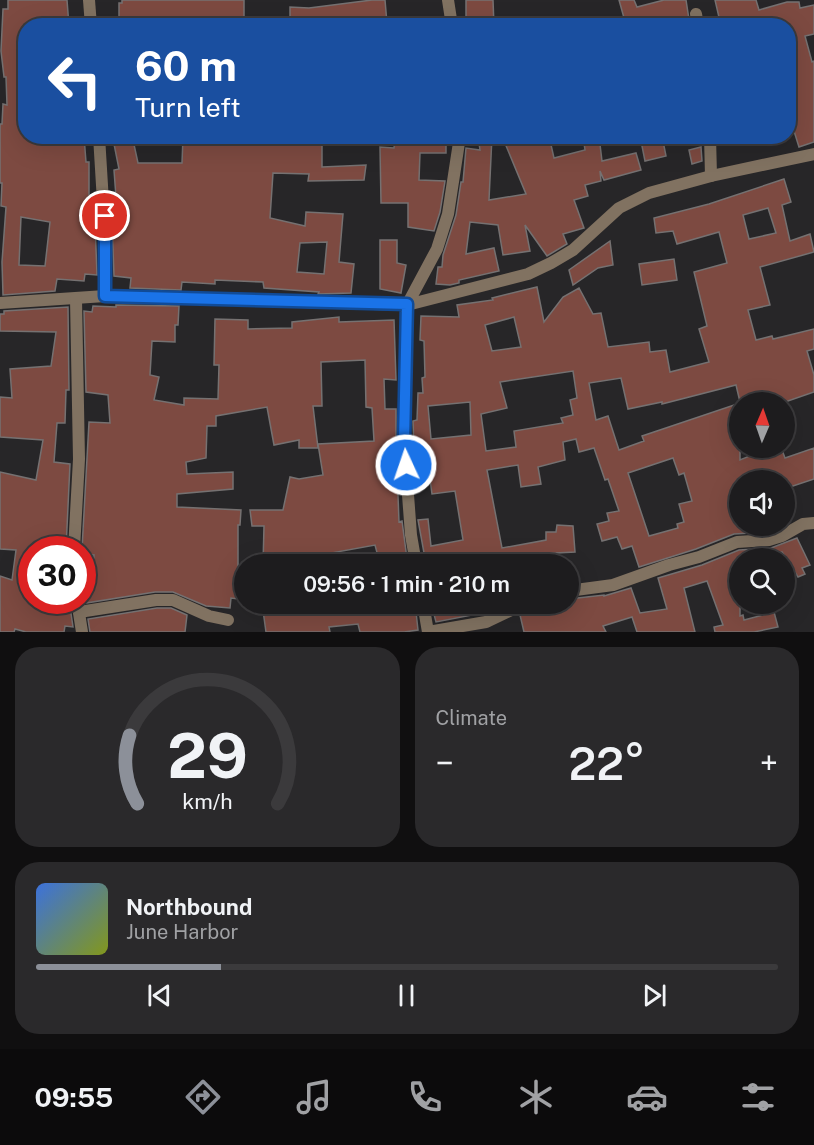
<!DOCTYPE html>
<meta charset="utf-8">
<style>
:root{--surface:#1d1c1e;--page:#2a292b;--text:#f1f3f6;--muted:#a0a1a4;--line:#3b3a3c;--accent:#8c9099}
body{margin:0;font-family:"Public Sans",sans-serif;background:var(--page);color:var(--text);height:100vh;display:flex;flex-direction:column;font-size:22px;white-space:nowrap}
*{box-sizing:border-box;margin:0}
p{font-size:20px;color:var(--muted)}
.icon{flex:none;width:33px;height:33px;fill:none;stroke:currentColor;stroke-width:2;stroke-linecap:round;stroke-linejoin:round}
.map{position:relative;height:632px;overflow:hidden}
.side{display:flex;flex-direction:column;gap:15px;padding:15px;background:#100f10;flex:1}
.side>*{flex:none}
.banner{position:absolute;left:18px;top:18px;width:778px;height:126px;border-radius:24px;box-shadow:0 6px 24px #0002,0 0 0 2px var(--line);background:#1a4fa0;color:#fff;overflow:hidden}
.needle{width:39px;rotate:2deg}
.controls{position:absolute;left:729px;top:392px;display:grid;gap:12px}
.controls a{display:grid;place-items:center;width:66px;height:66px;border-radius:50%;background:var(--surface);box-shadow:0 6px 24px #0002,0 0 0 2px var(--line);font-size:30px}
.speed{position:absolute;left:18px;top:536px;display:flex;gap:12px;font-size:30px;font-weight:700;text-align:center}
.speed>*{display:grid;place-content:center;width:78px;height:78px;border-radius:50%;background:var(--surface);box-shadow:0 6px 24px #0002,0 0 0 2px var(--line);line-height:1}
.speed .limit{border:9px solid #d22;background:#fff;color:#111}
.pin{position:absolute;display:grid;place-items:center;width:51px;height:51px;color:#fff;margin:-26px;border:3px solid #fff;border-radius:50%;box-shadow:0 2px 6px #0007}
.me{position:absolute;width:66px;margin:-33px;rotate:357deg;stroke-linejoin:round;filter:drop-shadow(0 0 4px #0008)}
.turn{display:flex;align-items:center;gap:21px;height:126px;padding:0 18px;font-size:27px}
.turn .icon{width:78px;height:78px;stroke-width:2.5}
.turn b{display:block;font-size:42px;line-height:51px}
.big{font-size:45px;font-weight:600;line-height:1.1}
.side .tile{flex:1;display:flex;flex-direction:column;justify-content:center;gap:9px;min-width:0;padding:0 21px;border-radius:24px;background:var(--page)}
.side .dial{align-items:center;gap:0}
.dial svg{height:156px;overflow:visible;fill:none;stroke:var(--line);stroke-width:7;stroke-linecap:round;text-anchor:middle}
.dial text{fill:var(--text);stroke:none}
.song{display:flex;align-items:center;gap:18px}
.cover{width:72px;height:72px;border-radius:9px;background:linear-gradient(135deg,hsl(220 70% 55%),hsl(70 70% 35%))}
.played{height:6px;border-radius:3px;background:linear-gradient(90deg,var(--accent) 25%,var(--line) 25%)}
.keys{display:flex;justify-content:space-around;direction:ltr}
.heat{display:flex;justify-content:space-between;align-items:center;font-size:33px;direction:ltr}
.side .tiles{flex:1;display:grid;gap:15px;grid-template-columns:1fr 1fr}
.tile:last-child{grid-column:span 2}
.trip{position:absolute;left:234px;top:554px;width:345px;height:60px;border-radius:30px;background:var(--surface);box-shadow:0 6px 24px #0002,0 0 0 2px var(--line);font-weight:600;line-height:60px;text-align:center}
.dock{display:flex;height:96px;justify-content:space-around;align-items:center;background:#0c0b0c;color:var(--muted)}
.dock .icon{width:42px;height:42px}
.dock .active{color:var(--accent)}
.dock b{font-size:27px;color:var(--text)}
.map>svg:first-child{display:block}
.building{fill:#7d4a41;stroke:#757171;stroke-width:1.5;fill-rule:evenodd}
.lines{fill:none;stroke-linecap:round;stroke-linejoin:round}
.street{stroke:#817261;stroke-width:12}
.route-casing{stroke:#114b97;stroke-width:15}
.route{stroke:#1a73e8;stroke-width:10}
</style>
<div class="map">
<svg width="814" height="632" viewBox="0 0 814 632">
<rect width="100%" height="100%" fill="#272628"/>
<!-- building -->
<g class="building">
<path d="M8 0H67L69 26H26V136H84L86 162H89V195H94L97 275 85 274 84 281 57 279 55 291 3 295 2 262 6 207 1 206 2 183H0V124H2L3 104 7 105 6 77H4L1 51 3 9H8ZM21 217 50 222 45 266 19 265Z"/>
<polygon points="122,0 244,0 244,26 119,26 119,3 122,3"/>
<polygon points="372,0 385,0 387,23 366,26 290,26 290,7 309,8"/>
<polygon points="466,0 493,0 494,26 466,26"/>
<polygon points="619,0 634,0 637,7 664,0 686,0 690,26 653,26 651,19 626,25"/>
<polygon points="715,0 756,0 759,10 787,2 799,2 800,8 814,5 814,34 805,36 812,62 814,61 814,142 799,147 794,131 789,133 789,26 721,26"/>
<path d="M312 136 322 137V167L366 165 364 180 308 181 309 174 273 173 270 218 305 226 306 212 343 214 339 262 354 264 351 293 318 294 319 292 264 288 263 282 215 280V284L182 282 181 290 130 288 131 278 114 276 111 196 116 197 114 170 119 169 114 144 133 140 138 163H182L183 137 292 141 312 139ZM327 242 324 274 297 272 300 243Z"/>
<polygon points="410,136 446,136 446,153 420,153 419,180 445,181 440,212 434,231 408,227 408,203 381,203 380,147 394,148 395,138 410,140"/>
<polygon points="478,136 492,136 489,200 526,194 502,136 549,136 554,158 585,150 583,136 599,136 602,161 636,153 641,170 604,180 600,171 601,181 585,185 588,196 574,200 584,228 563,234 567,244 547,256 525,225 530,251 503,255 498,225 470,222 466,254 494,248 499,271 459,280 459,283 450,285 436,284 438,267 442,267 443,255 456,215 461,182 463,182 466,148 480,150"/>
<polygon points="640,136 662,136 666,156 645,161"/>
<polygon points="701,147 702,161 692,164 689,150"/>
<path d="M784 179 791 202 782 205 790 241 810 234 814 252 760 267 770 305 748 310 756 340 772 336 773 339 814 329V349L807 351 814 375V392L785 402H740L736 385 662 404V402L628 409 621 378 589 383 596 420 608 416 619 450 644 441 642 436 740 403V460L772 447H781L785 458 814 448V479L784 489V480H740V525H785L768 532 734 534 696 549 639 567 632 546 622 549 617 537 602 541 597 524 609 521 607 513 619 511 608 479 605 480 594 448 579 452 576 439 563 442 565 460 538 467 541 484 521 487 518 465 487 470 502 548 546 540V532H556L557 525 573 526 575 552 536 554 538 564H426L418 520 428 519 431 546 463 540 455 491 432 494 429 472H415L413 421 417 420 418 393H423L422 378 425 377 424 341 420 340 421 316 459 317 457 305 493 300 492 298 537 287 544 322 563 297 579 288 593 314 601 313 608 347 649 342 650 352 666 350 670 372 709 362 699 329 707 326 694 272 727 263 719 232 677 244 673 231 656 233 654 218 709 204ZM768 208 776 233 749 239 743 215ZM514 317 521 347 492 351 485 325ZM573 371 577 398 570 400 573 415 561 418 563 423 514 431 516 447 486 451 481 414 507 408 500 382ZM470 402 471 435 431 439 428 406ZM673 458 679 475 684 473 692 501 679 504 684 522 677 524 678 528 649 536 628 473Z"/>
<polygon points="380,240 397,240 397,263 406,265 401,293 380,289"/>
<polygon points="610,241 613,265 598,268 573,285 569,270"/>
<polygon points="674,259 677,280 642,285 639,264"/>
<polygon points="116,305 179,306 178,325 175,325 175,342 152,341 150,375 159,377 154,400 184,405 184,398 218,399 219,365 214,365 215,319 248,320 248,329 292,328 292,322 339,317 339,322 394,320 396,380 384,379 385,409 396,409 396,442 399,522 402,521 407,559 380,564 375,545 331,553 333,564 263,564 264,526 252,526 250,510 283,510 290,477 299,479 323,475 318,444 374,441 372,408 366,407 365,360 321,362 322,406 313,406 318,448 299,448 299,440 274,445 267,407 216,416 216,426 207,426 206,458 186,462 187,474 233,472 233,489 177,494 177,507 241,510 240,525 238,525 238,599 231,598 230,608 206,606 173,592 155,592 86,603 86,580 92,580 94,555 84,554 85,549 82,549 89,422 110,423 108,395 86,392 84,311 92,312 93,306 116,307"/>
<polygon points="68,307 69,390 66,390 65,423 57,423 54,462 70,464 66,549 32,549 32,600 69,600 73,627 65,626 64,632 26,632 15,629 14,632 0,632 0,576 12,580 16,550 0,549 0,472 36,480 43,440 0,437 0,397 12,398 10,369 51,366 56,332 0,331 0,314 4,314 4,311"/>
<polygon points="797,538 810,565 802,568 805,574 798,577 782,552 765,558 740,558 740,616 743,615 744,620 774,612 778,627 754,632 715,632 714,627 723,625 707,581 684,588 695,632 637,632 632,617 603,626 606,632 524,632 520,615 545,607 544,603 569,603 569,599 604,595 604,596 631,588 640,613 667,609 658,578 702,565 739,550 771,548"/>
<polygon points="262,603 415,603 418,630 404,632 360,632 358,624 329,627 330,632 266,632"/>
<polygon points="431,603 486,603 488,612 436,622"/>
<polygon points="157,608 171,608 187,615 185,632 90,632 88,619"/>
</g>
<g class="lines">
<!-- street -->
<g class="street">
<polyline points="89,0 91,26"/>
<polyline points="448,0 452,26"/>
<polyline points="696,14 698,26"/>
<polyline points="99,136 106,251 105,296"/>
<polyline points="710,136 711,176"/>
<polyline points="0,303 105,296 407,305 528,274 551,263 573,250 619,208 649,193 711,176 814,154"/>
<polyline points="74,549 79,459 76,299"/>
<polyline points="416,564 411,535 404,441 407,305 437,249 448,214 460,136"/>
<polyline points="568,591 613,585 669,565 699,557 737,542 769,540 782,536 803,524 814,523"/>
<polyline points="77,600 82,632"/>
<polyline points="423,603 428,632"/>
<polyline points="79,612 156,600 173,600 209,616 228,620"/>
<polyline points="428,632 486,622 526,603"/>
</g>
</g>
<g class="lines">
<defs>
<polyline id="route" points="105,216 105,296 407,304 404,441 406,465"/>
</defs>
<!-- route casing -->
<use href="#route" class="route-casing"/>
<!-- route -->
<use href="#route" class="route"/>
</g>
</svg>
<div class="controls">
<a><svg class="needle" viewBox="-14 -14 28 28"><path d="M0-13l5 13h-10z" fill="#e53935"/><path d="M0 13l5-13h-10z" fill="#a0a1a4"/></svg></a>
<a><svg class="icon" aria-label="sound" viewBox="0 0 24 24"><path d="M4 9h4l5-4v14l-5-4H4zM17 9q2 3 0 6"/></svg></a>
<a><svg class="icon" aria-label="search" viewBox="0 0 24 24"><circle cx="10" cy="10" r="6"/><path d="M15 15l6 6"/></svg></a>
</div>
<div class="speed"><div class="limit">30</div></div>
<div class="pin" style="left:105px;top:216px;background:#d93025"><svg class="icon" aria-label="arrive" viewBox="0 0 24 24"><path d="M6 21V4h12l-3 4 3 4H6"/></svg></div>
<svg class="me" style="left:406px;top:465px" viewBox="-20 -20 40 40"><circle r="17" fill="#1a73e8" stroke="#fff" stroke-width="3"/><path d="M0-11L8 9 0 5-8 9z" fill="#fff"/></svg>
<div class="trip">09:56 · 1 min · 210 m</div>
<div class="banner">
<div class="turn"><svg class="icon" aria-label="left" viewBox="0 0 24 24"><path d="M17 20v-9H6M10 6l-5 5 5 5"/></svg><div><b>60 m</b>Turn left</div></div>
</div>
</div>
<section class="side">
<div class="tiles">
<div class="tile dial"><svg viewBox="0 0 100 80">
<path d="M14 69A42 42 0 1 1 86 69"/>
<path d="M14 69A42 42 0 0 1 10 34" stroke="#8c9099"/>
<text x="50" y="56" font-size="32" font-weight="700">29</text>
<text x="50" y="72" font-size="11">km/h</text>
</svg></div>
<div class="tile"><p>Climate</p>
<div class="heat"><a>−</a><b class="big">22°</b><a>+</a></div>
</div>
<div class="tile">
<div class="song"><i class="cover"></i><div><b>Northbound</b><p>June Harbor</p></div></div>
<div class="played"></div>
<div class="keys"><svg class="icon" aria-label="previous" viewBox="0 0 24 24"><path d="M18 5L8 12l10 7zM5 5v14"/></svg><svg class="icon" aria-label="pause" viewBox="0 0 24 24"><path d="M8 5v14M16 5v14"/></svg><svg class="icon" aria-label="next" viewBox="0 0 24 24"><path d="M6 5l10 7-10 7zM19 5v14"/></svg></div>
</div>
</div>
</section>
<nav class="dock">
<b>09:55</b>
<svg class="icon active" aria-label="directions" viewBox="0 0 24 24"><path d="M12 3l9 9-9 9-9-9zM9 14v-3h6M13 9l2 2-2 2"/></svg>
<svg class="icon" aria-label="music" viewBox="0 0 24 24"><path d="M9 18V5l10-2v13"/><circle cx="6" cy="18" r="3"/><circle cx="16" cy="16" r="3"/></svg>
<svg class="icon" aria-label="phone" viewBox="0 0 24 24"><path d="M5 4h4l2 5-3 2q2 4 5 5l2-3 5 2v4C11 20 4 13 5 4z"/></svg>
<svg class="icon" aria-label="climate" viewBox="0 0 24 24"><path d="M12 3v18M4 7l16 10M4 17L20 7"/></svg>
<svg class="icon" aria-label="car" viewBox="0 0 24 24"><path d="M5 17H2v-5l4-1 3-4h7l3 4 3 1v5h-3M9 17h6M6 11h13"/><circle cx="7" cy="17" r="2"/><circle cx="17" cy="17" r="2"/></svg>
<svg class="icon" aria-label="filters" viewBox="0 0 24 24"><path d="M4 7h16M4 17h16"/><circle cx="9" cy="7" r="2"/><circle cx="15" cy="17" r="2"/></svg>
</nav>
